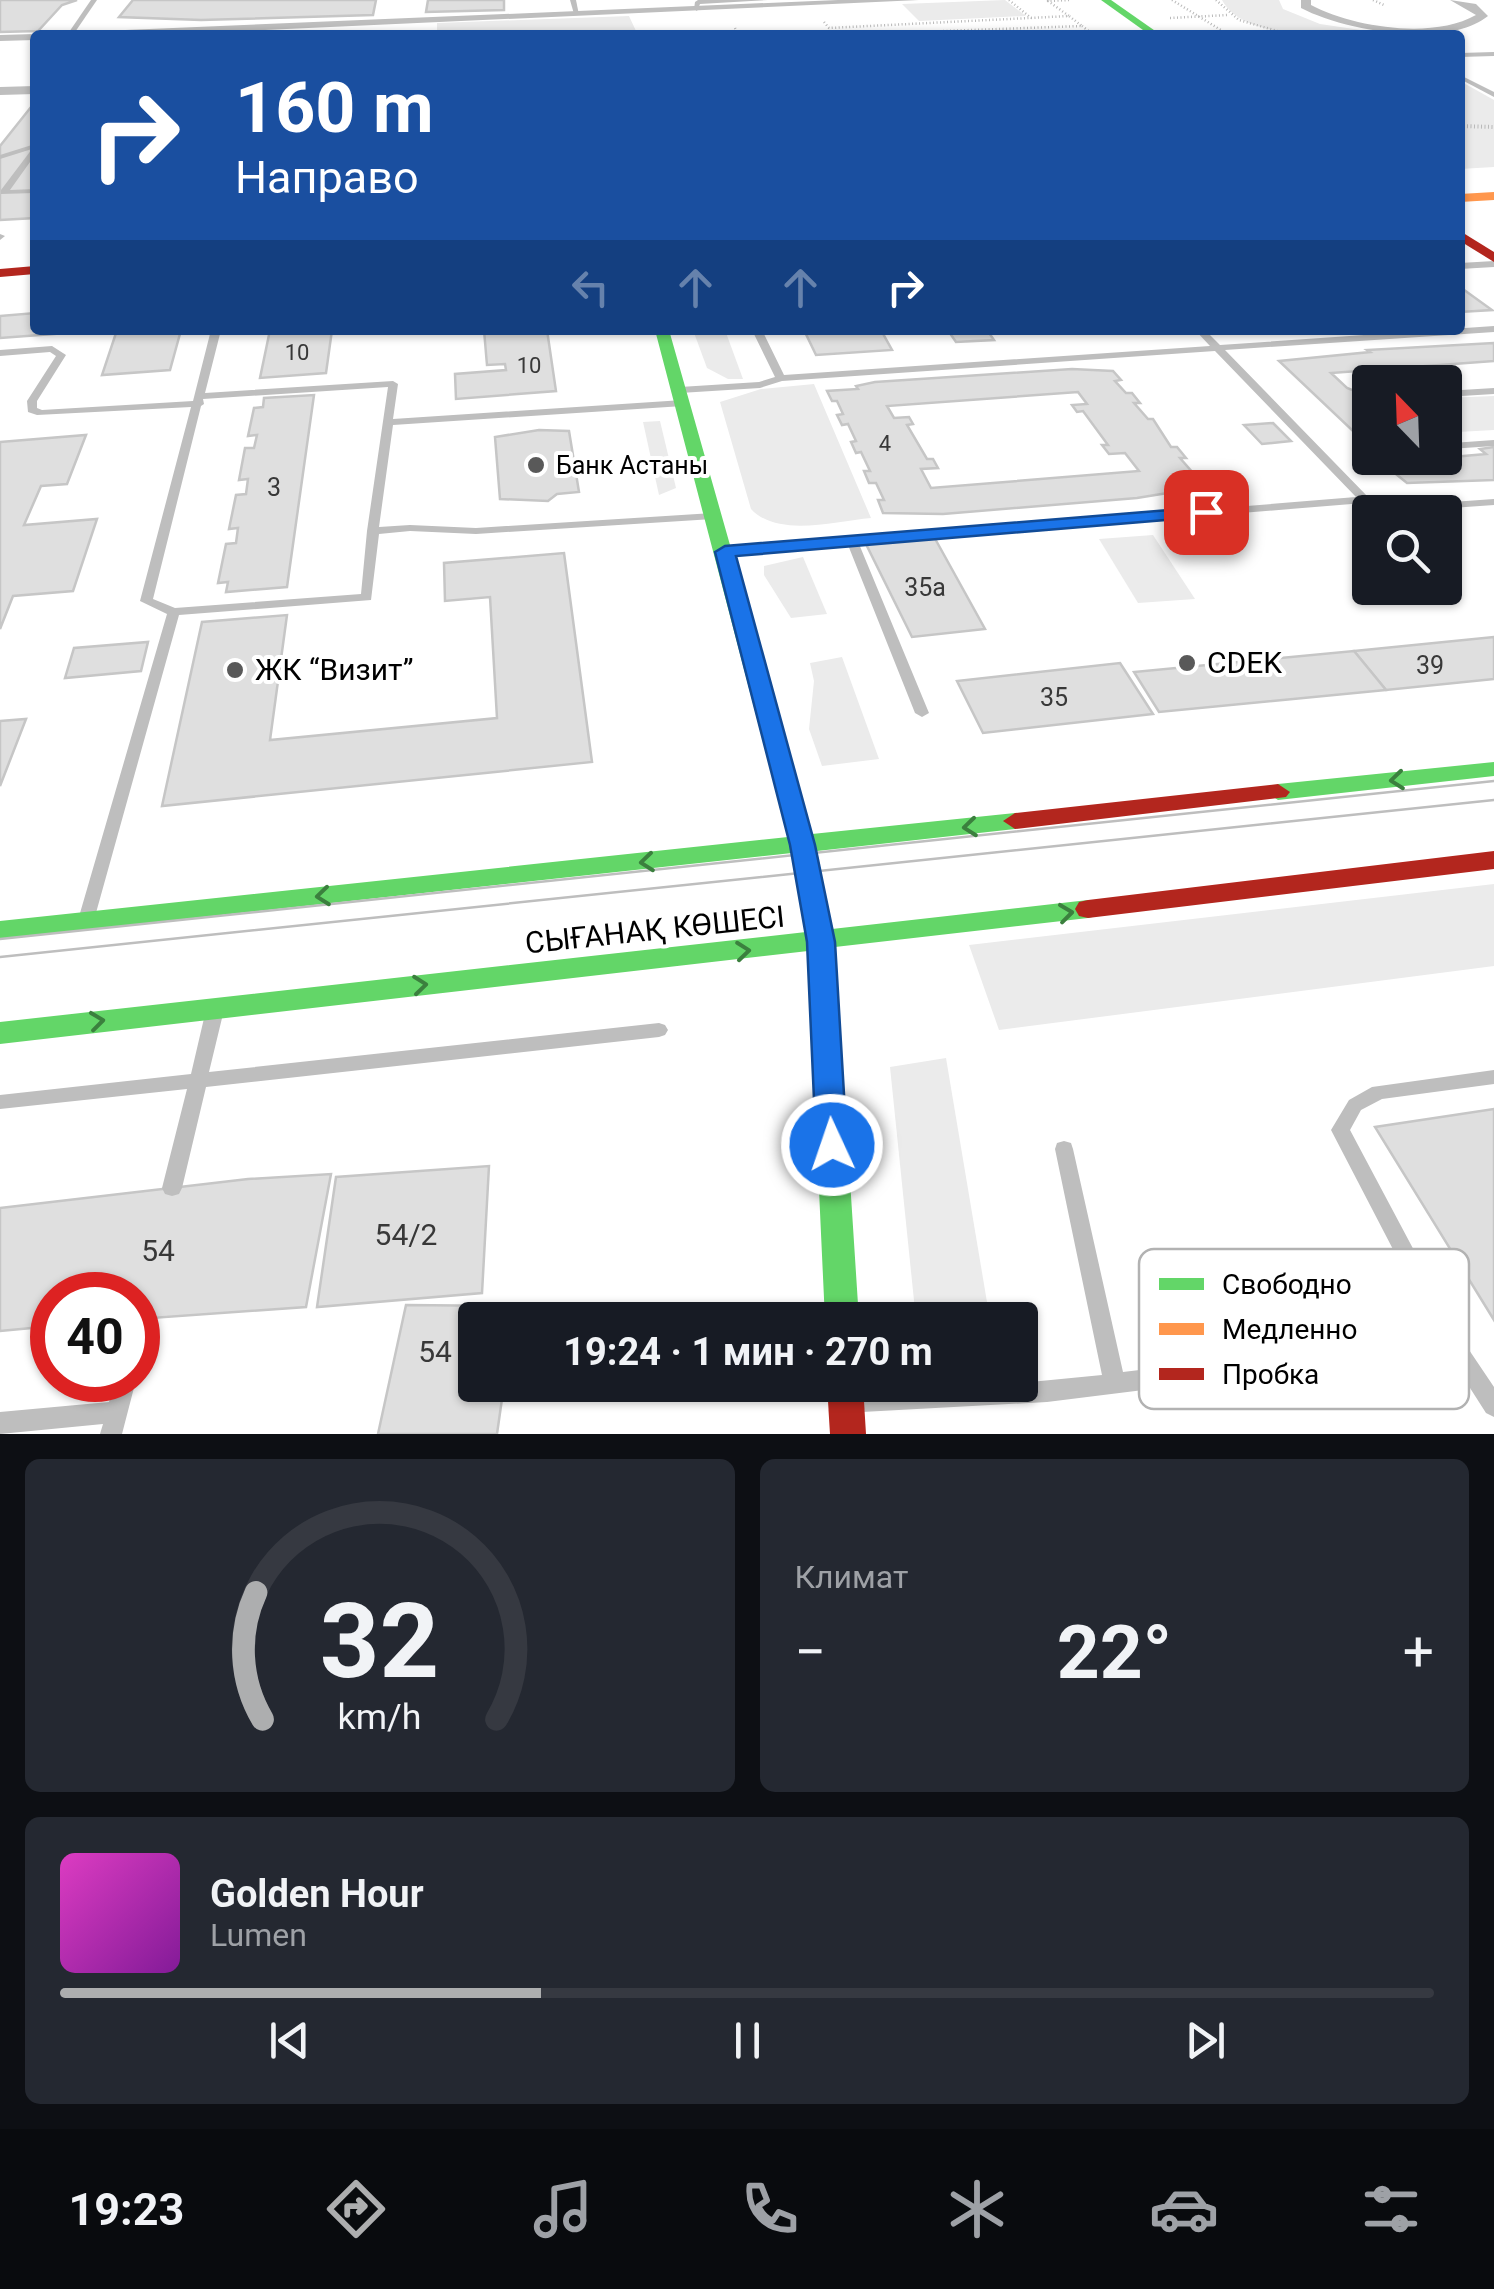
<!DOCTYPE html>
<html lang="ru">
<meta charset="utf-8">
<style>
:root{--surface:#171b24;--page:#242831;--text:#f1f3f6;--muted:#9ea1a6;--line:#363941;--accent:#adaeaf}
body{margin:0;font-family:Roboto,sans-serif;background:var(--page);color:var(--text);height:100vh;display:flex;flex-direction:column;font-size:38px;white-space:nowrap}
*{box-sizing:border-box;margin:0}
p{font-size:32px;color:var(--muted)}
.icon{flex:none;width:55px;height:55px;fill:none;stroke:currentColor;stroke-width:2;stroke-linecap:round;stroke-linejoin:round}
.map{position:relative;height:1434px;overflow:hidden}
.side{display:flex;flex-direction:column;gap:25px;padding:25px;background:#0d0f14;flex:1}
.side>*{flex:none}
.banner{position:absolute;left:30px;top:30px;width:1435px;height:305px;border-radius:10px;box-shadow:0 2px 8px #0004;background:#1a4fa0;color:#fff;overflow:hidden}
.needle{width:65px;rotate:337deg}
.controls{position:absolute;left:1352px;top:365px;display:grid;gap:20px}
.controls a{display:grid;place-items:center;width:110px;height:110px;border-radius:10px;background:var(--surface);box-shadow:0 2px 8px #0004;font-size:50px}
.speed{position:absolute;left:30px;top:1272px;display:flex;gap:20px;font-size:50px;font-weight:700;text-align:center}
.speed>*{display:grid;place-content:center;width:130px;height:130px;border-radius:50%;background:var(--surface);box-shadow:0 2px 8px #0004;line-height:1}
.speed .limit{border:15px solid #d22;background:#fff;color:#111}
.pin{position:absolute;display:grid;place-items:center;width:85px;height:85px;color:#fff;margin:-42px;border-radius:20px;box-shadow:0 5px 15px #0006}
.me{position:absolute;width:110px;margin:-55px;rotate:357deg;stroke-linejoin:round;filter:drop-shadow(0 0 8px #0008)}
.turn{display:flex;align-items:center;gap:35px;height:210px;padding:0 40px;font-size:45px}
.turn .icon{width:130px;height:130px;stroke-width:2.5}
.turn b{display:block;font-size:70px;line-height:85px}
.lanes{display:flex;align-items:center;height:95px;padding:0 40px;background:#0003;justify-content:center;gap:50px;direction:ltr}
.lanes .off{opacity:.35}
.big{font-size:75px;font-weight:700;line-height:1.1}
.side .widget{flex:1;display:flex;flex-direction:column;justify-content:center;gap:15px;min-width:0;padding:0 35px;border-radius:15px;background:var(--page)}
.side .dial{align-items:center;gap:0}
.dial svg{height:260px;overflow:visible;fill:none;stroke:var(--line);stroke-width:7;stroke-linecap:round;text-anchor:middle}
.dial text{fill:var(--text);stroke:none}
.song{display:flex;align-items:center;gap:30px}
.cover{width:120px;height:120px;border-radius:15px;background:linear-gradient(135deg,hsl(310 70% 55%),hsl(290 70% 35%))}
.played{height:10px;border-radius:5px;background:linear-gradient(90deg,var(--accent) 35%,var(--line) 35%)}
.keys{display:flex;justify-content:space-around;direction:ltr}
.heat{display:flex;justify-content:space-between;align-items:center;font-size:55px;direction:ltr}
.side .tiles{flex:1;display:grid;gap:25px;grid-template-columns:1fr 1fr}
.widget:last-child{grid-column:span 2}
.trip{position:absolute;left:458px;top:1302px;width:580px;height:100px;border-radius:10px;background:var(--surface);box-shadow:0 2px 8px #0004;font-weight:700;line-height:100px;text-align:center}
.tabs{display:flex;height:160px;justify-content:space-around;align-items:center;background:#090b0e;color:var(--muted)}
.tabs .icon{width:70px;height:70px}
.tabs .current{color:var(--accent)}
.tabs b{font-size:45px;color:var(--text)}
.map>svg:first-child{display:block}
.green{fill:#ebebeb}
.building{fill:#dfdfdf;stroke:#c6c6c6;stroke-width:2.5;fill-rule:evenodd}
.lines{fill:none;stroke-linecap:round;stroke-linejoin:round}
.path-far1{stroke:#b9b9b9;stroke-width:2.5;stroke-dasharray:1 2.5;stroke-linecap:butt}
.path{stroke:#b9b9b9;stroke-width:4;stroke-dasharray:1 2.5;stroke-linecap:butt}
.lane{fill:#bebebe;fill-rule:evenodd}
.street{fill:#bebebe;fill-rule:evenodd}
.fast{fill:#63d668;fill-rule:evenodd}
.slow{fill:#ff974d;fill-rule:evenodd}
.jam{fill:#b3261e;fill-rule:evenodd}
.tram{stroke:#bebebe;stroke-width:2.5}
.oneway{stroke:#3b803e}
.route{fill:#1a73e8;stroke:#114b97;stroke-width:2.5}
.poi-dot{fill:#595959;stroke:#fff;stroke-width:4}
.labels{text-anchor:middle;stroke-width:8;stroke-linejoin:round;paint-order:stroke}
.far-number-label{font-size:22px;fill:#383838}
.far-poi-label{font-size:25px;fill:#000;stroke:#fff;text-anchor:start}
.number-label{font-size:25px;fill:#383838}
.poi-label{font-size:30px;fill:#000;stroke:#fff;text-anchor:start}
.street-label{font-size:30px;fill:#000;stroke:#fff}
.near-number-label{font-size:30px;fill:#383838}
.key{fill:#fff;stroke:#b2b2b2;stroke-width:2.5}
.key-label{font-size:28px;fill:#000}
</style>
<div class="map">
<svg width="1494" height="1434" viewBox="0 0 1494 1434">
<rect width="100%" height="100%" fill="#fff"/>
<!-- green -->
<g class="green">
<polygon points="1005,0 1026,16 919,21 902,4"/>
<path d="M1222 0H1279L1283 9 1320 24 1381 33C1340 35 1245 43 1222 0Z"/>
<polygon points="629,16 636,31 437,35 437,23"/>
<polygon points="1460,81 1494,100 1494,167 1460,169"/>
<polygon points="693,330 725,330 743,379 728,379 707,368"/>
<path d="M814 384 871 518C835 521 778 538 751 509L720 402 761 389Z"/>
<polygon points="1494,396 1494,430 1458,432 1445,420 1445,398"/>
<polygon points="660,421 676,488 659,495 643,422"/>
<polygon points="1153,535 1195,599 1138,603 1099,539"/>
<polygon points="803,557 827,614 791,618 764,575 764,566"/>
<polygon points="842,657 879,759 822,766 809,729 814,681 810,663"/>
<polygon points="1494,884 1494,966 999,1030 969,945"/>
<polygon points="946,1058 990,1320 916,1320 890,1067"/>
</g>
<!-- building -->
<g class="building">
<polygon points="0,0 77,0 62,5 38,31 0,32"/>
<polygon points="133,0 376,0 373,15 201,20 119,17"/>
<polygon points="428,0 504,0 504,10 426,12"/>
<polygon points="35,102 35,218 0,220 0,146"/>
<polygon points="1460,287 1492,310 1460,312"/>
<polygon points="35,313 35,330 107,330 0,338 0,316"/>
<polygon points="117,330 181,330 170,370 102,375"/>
<polygon points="270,330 332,330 326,373 260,378"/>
<polygon points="484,330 547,330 556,391 456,399 455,374 506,370 505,364 487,365"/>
<polygon points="804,330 882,332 892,350 816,355"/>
<polygon points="987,330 994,340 956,342 949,332"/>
<polygon points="1494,343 1494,361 1331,373 1347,388 1370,397 1370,452 1365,448 1370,447 1279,361 1370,352 1367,350"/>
<path d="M1072 369 1113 371 1121 380 1115 381 1126 393H1132L1140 403H1134L1148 419H1153L1171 447H1177L1186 458H1180L1194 474H1200L1210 486 1137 498 943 514 883 513 878 500H884L876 483H869L864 471H870L861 452 856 453 851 442 856 441 848 424 842 425 837 415 843 414 837 401H832L827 391 858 389 856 386 875 382ZM1078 392 1087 404 1072 405 1077 412 1083 411 1108 445H1102L1109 454 1125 453 1139 471 931 488 921 469 938 468 933 459H927L907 425 913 424 909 417 894 418 887 406Z"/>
<polygon points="314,395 287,587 226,592 228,582 218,583 226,544 236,543 238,528 229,529 236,495 246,494 248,479 239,480 245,448 254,448 257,435 248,436 254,408 263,407 264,398"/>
<polygon points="1273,423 1291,441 1262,444 1244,425"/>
<polygon points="539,430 569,431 579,492 557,494 548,501 500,499 495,437"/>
<polygon points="86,435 67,484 41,486 24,525 97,519 73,591 13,596 0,629 0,442"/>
<polygon points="1494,447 1494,480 1407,483 1376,458 1425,458 1431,463 1446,462 1441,458 1486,454 1480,449"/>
<polygon points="933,535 985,629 912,637 865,542"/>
<polygon points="564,553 592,762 162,806 202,622 287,615 270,740 497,718 490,597 445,601 444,563"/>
<polygon points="1494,637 1494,679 1386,690 1354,651"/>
<polygon points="148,642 141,671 65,678 74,648"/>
<polygon points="1354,651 1386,690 1159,712 1134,672"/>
<polygon points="1120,663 1153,714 983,733 957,681"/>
<polygon points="26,719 0,786 0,721"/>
<polygon points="1494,1109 1494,1320 1375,1127"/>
<polygon points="489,1166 482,1293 317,1307 336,1177"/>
<polygon points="331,1174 306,1307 138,1319 138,1295 52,1295 52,1326 0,1331 0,1208 248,1179"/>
<polygon points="406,1305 516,1306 514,1320 475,1320 475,1385 504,1385 497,1434 378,1434"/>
</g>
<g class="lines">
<!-- path-far1 -->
<g class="path-far1">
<polyline points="1009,0 1031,18"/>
<polyline points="1069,0 1048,1 1069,16"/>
<polyline points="1172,0 1229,35"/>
<polyline points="1216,0 1239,20 1291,35"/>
<polyline points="1373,0 1384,5"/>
<polyline points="1170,18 1228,15"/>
<polyline points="824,22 829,28 1069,16 1082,26 834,35"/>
<polyline points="1082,26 1094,35"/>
<polyline points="646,35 737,32 734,26"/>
</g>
<!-- path -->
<polyline class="path" points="1460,126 1494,127"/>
<!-- lane -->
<g class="lane">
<polygon points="91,0 97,0 73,35 67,35"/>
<polygon points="570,0 576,0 579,15 574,14"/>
<polygon points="698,0 768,0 700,4 697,11 694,9 695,2"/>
<polygon points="1494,52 1494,56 1460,57 1460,53"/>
<polygon points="1460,75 1494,92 1494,97 1460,79"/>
<polygon points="35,144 35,155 10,190 35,189 35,193 1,194 1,190 32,149 0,159 0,155"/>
<polygon points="0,234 5,236 0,240"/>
<polygon points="1494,261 1494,267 1460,269 1460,263"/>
<polygon points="1494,326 1494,332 1225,350 1369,498 1396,506 1494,499 1494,505 1395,512 1364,503 859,544 929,713 922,717 915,713 848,545 725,555 721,553 719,551 721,549 1356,497 1215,351 782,381 760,388 680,393 675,390 680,387 759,382 775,377 752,330 762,330 784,375 1210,346 1195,330 1205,330 1220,345"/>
<path d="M211 330H221L205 393 393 381 398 384 393 419 683 400 688 403 683 406 393 425 379 527 410 525 476 528 713 513 719 516 713 519 476 534 410 531 379 534 371 600 179 615 94 920 92 924H80L78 920 167 614 140 601 191 407 37 415 28 412 27 401 56 356 50 352 0 356V350L52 346 66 355 37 401V408L42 410 193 401ZM388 387 367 531 361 594 175 608 153 599 201 406 204 404 203 399Z"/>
<polygon points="1494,388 1494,394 1445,397 1445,391"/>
<polygon points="1445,439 1452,443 1494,440 1494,446 1449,449 1445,448"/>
<polygon points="214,1007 220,1009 223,1014 209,1072 659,1023 665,1025 668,1030 665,1035 659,1037 206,1087 182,1188 179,1194 172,1196 165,1194 162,1188 187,1089 0,1109 0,1095 191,1074 205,1014 208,1009"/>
<polygon points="1494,1070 1494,1084 1382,1099 1361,1110 1350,1130 1459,1335 1494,1387 1494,1417 1486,1413 1447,1352 1047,1402 862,1412 854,1409 851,1402 854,1395 862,1392 1020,1385 1020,1383 1102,1375 1055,1149 1057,1143 1064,1141 1071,1143 1073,1149 1123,1372 1437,1334 1331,1130 1349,1100 1372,1087"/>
<polygon points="141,1309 148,1312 151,1319 145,1340 138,1343 138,1311"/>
<polygon points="114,1380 136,1380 122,1434 100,1434 103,1424 0,1434 0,1412 109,1402"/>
</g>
<!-- street -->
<g class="street">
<polygon points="838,0 919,0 158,35 72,35 78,32"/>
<path d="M1301 0H1311V5C1353 27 1432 40 1476 15L1450 0 1476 4 1488 16C1447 49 1345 31 1301 8Z"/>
<polygon points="0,35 35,34 39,35 35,35 35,40 0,41"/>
<polygon points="35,86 35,94 0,95 0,87"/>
</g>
<!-- fast -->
<g class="fast">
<polygon points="1101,0 1111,0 1161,35 1150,35"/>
<polygon points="655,330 669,330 812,834 1015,813 1027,821 1015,829 817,851 832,929 1088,900 1097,902 1101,909 1097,916 1088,918 835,947 859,1320 825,1320 808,951 0,1044 0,1022 806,932 792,853 0,939 0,921 788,837"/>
<polygon points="1494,762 1494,776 1278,800 1266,792 1278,784"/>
</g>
<!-- slow -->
<polygon class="slow" points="1494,192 1494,200 1460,202 1460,194"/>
<!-- jam -->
<g class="jam">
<polygon points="1460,231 1494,252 1494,262 1460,241"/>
<polygon points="35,266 35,274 0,277 0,269"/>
<polygon points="1278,784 1290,792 1286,797 1015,829 1003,821 1015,813"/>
<polygon points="1494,851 1494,869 1088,918 1079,916 1075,909 1079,902 1088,900"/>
<polygon points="827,1385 863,1385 866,1434 830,1434"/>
</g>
<!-- tram -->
<g class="tram">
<polyline points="0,939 1494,781"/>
<polyline points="0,957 1494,800"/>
</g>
</g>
<!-- one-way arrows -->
<defs><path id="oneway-chevron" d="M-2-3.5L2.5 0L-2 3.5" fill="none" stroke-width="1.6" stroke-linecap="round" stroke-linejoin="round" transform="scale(2.5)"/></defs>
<g class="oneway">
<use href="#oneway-chevron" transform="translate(1397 780) rotate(174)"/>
<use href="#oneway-chevron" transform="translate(970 827) rotate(174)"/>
<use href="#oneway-chevron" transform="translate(647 862) rotate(174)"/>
<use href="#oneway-chevron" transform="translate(323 896) rotate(174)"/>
<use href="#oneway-chevron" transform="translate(1066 913) rotate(-7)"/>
<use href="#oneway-chevron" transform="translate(743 951) rotate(-6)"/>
<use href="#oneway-chevron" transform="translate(420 985) rotate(-6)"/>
<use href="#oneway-chevron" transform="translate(97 1021) rotate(-7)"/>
</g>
<!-- route -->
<polygon class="route" points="1206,507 1216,512 1213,516 736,556 815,845 835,942 847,1145 843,1154 832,1158 821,1154 816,1145 807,942 790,845 715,552 725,546"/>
<!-- markers -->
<g class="poi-dot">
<circle cx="536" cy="465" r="10"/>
<circle cx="1187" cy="663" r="10"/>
<circle cx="235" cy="670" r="10"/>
</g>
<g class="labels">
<!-- far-number labels -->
<g class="far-number-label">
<text x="297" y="360">10</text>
<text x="529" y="373">10</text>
<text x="885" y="451">4</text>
</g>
<!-- far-poi labels -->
<g class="far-poi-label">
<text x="556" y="474">Банк Астаны</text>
</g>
<!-- number labels -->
<g class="number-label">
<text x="274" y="496">3</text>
<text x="925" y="596">35а</text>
<text x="1430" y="674">39</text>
<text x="1054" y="706">35</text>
</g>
<!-- poi labels -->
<g class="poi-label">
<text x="1207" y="673">CDEK</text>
<text x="255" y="680">ЖК “Визит”</text>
</g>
<!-- street labels -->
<g class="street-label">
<text transform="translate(655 930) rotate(-6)" y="10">СЫҒАНАҚ КӨШЕСІ</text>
</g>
<!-- near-number labels -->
<g class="near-number-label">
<text x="406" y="1245">54/2</text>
<text x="158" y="1261">54</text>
<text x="435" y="1362">54</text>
</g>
</g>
<!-- legend -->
<rect x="1139" y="1249" width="330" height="160" rx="15" class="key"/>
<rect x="1159" y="1278" width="45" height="12" fill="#63d668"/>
<rect x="1159" y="1323" width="45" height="12" fill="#ff974d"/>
<rect x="1159" y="1368" width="45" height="12" fill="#b3261e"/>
<g class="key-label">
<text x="1222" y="1294">Свободно</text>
<text x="1222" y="1339">Медленно</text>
<text x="1222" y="1384">Пробка</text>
</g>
</svg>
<div class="controls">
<a><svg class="needle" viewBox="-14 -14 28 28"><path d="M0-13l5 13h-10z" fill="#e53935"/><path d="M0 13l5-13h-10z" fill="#9ea1a6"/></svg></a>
<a><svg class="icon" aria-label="search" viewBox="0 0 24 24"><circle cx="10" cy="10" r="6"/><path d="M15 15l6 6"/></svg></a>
</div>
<div class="speed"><div class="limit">40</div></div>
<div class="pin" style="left:1206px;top:512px;background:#d93025"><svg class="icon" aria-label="arrive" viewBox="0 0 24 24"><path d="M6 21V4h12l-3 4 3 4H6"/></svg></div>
<svg class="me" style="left:832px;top:1145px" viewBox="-20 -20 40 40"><circle r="17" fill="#1a73e8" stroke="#fff" stroke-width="3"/><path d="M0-11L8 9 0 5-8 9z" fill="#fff"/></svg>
<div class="trip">19:24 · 1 мин · 270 m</div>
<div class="banner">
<div class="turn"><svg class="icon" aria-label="right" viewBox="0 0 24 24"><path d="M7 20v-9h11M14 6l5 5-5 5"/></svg><div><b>160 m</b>Направо</div></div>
<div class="lanes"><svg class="icon off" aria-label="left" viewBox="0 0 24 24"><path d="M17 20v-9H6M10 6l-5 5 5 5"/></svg><svg class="icon off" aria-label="ahead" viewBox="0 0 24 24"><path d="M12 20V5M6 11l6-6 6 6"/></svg><svg class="icon off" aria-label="ahead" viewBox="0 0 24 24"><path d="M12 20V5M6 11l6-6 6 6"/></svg><svg class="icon" aria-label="right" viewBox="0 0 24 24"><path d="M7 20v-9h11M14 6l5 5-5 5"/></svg></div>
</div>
</div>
<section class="side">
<div class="tiles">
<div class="widget dial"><svg viewBox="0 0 100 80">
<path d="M14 69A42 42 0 1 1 86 69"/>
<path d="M14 69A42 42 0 0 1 12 30" stroke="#adaeaf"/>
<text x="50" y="56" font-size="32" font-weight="700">32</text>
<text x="50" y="72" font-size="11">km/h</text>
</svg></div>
<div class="widget"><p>Климат</p>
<div class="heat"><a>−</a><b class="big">22°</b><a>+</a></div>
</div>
<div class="widget">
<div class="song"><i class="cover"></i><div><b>Golden Hour</b><p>Lumen</p></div></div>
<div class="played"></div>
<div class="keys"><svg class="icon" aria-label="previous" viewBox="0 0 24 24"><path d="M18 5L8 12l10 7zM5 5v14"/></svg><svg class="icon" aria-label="pause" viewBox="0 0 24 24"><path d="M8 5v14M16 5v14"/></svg><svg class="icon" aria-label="next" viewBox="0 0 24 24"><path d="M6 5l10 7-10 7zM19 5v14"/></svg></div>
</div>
</div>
</section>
<nav class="tabs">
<b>19:23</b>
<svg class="icon current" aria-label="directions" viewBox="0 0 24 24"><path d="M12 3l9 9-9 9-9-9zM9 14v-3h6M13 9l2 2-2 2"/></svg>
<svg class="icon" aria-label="music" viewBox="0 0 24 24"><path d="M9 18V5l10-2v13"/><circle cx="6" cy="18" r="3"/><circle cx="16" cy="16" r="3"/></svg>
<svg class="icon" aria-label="phone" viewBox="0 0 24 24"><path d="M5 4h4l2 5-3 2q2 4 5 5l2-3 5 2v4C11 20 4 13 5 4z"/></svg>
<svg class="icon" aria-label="climate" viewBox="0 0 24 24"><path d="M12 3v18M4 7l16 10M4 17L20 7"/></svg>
<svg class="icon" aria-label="car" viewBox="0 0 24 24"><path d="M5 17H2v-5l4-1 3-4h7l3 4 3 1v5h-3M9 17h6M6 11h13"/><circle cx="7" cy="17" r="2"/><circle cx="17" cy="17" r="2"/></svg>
<svg class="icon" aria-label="filters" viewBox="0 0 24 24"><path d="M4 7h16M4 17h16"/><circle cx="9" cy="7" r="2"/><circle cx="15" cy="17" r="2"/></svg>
</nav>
